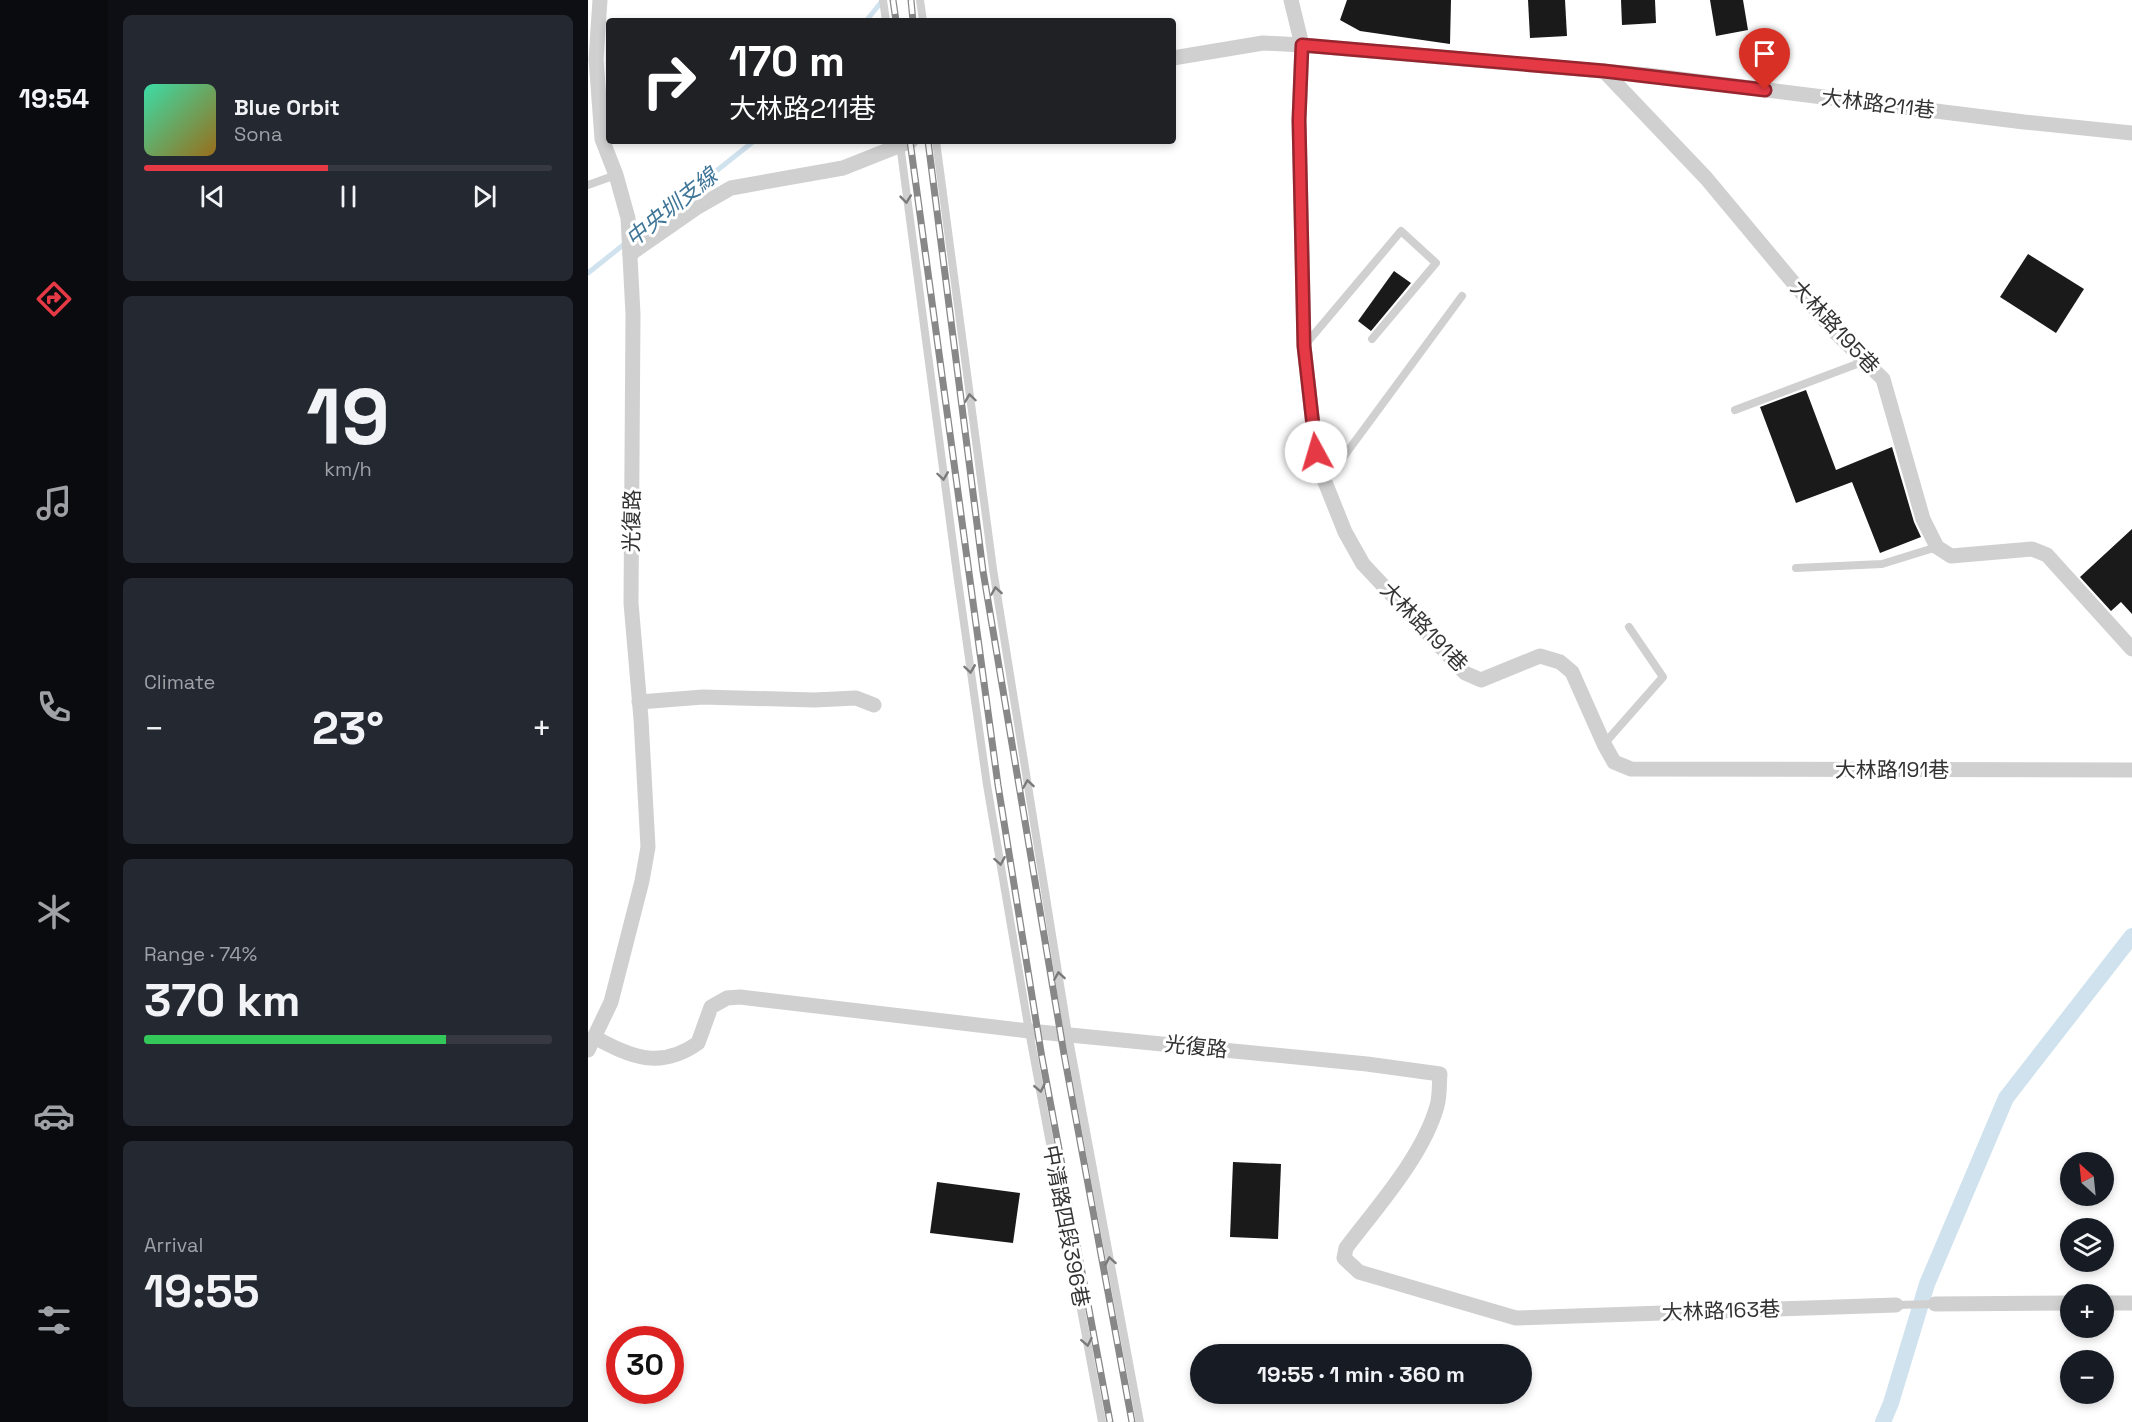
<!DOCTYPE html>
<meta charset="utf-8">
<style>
:root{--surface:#171b24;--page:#242831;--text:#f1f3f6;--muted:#9ea1a6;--line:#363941;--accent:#e63946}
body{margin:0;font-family:"Space Grotesk","Noto Sans TC",sans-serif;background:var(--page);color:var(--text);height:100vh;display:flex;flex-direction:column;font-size:22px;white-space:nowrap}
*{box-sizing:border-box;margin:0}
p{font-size:20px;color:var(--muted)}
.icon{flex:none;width:33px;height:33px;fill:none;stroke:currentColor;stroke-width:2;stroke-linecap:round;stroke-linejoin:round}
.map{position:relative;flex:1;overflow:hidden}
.details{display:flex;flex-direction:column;gap:15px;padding:15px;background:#0d0f14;width:480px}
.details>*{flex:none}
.top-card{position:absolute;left:18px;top:18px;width:570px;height:126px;border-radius:6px;box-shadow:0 3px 9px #0003;background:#202124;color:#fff;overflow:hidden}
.needle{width:39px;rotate:333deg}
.tools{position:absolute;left:1472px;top:1152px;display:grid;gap:12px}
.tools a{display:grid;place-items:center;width:54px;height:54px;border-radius:50%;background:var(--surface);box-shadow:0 3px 9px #0003;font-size:30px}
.speed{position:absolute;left:18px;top:1326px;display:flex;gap:12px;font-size:30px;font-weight:700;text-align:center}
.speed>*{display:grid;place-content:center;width:78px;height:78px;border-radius:50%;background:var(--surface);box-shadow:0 3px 9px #0003;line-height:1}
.speed .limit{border:9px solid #d22;background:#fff;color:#111}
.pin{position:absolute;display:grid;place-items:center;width:51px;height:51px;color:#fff;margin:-62px -26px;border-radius:50% 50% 50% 0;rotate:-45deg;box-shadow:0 0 6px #0007}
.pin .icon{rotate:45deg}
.me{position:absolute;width:66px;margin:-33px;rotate:354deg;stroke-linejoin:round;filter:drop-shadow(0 0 4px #0008)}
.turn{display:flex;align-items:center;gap:21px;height:126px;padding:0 24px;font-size:27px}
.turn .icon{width:78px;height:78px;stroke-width:2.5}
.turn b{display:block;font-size:42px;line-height:51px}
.big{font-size:45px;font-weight:700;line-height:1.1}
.details .widget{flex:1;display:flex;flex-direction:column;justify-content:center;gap:9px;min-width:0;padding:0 21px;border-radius:9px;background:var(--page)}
.details .dial{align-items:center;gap:0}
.dial b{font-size:78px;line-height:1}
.song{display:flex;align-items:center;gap:18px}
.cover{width:72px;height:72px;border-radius:9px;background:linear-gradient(135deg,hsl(160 70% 55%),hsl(40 70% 35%))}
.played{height:6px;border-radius:3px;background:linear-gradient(90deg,var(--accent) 45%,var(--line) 45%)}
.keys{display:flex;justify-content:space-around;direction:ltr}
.heat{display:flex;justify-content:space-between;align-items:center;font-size:33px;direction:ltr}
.charge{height:9px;border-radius:4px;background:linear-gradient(90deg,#34c759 74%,var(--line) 0)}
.trip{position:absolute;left:602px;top:1344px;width:342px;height:60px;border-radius:30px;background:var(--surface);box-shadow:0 3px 9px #0003;font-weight:700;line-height:60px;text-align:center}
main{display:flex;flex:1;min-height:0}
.menu{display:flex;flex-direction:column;width:108px;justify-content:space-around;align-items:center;background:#090b0e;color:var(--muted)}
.menu .icon{width:42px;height:42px}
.menu .selected{color:var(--accent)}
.menu b{font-size:27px;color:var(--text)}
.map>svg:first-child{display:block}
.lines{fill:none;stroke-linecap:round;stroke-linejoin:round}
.stream{stroke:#cfe2ee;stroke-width:5}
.canal{stroke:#cfe2ee;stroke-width:16}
.building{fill:#1a1a1a}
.service{stroke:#d0d0d0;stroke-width:8}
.minor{stroke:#d0d0d0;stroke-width:15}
.rail-casing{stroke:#888;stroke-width:7}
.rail{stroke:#fff;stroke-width:4.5;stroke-dasharray:14;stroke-linecap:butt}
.oneway{stroke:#7a7a7a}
.route-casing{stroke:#96252e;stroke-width:15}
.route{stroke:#e63946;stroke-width:10}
.labels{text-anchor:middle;stroke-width:6;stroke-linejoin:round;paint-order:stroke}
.street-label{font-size:21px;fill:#333;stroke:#fff}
.water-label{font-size:22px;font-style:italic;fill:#3f7597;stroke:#fff}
</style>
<main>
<nav class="menu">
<b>19:54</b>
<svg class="icon selected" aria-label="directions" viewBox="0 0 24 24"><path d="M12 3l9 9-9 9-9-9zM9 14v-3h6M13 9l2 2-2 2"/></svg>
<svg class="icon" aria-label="music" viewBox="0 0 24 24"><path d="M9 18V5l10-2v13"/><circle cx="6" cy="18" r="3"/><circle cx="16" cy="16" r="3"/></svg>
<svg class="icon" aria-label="phone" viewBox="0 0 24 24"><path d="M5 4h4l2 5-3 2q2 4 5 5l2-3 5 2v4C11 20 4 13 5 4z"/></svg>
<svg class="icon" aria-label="climate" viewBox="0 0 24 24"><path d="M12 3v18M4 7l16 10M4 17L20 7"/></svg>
<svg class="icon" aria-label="car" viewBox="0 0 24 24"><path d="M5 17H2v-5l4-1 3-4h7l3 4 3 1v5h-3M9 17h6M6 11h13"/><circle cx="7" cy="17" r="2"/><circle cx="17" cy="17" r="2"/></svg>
<svg class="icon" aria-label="filters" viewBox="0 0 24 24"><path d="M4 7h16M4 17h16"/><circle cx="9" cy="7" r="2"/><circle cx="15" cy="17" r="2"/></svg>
</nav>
<section class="details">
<div class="widget">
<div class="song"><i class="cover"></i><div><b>Blue Orbit</b><p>Sona</p></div></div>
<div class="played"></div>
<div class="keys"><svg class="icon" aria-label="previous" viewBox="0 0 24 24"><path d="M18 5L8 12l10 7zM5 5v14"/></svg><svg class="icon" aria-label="pause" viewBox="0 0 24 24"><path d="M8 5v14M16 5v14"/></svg><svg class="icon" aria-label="next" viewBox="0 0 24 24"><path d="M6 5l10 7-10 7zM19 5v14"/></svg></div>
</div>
<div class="widget dial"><b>19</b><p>km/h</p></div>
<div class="widget"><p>Climate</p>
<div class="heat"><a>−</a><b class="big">23°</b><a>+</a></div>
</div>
<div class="widget"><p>Range · 74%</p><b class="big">370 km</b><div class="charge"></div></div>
<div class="widget"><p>Arrival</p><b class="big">19:55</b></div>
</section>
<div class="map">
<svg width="1544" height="1422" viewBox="0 0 1544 1422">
<rect width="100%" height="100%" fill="#fff"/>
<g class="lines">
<!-- stream -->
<g class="stream">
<polyline points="278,21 295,0"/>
<polyline points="0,273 166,141"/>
</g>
<!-- canal -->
<polyline class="canal" points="1295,1422 1303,1403 1339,1284 1418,1098 1544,936"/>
</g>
<!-- building -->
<g class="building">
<polygon points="759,0 863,0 862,44 772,31 752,20"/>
<polygon points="940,0 977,0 979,36 942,38"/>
<polygon points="1033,0 1067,0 1068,23 1034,25"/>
<polygon points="1122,0 1155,0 1160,30 1128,36"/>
<polygon points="1440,254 1496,289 1468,333 1412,297"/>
<polygon points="806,271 823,283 783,331 770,321"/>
<polygon points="1218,390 1248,470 1304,447 1326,522 1333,537 1292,553 1264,482 1208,503 1172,407"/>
<polygon points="1544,529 1544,614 1533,602 1523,611 1492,577"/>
<polygon points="645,1162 693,1164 690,1239 642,1237"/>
<polygon points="349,1182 432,1193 425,1243 342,1233"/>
</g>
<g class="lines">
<!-- service -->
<g class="service">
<polyline points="295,0 298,21"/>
<polyline points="332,0 335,21"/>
<polyline points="348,141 405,569 480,1034 552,1422"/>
<polyline points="312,144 369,574 399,785 441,1031 514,1422"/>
<polyline points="0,185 28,175"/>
<polyline points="717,345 813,231 848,263 784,339"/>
<polyline points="1147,410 1277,361"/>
<polyline points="737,482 874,296"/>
<polyline points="1208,568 1294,564 1349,547"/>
<polyline points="1016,744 1075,677 1041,627"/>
<polyline points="1308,1305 1347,1304"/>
</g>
<!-- minor -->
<g class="minor">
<polyline points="703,0 714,45 711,120 716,346 728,452 737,482 757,532 775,564 877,673 893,680 952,656 972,662 984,672 1016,744 1026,762 1043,769 1544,770"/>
<polyline points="585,58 675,43 714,45 1059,75 1436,122 1544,133"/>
<polyline points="1016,71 1118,178 1244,329 1295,379 1335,519 1349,547 1363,556 1444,549 1459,555 1544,649"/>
<polyline points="42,254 108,208 143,188 255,168 323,141"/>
<polyline points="51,702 115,697 226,700 268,698 286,705"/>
<path d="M6 1037C43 1057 72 1070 110 1043L123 1007 139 998 152 997 441 1031 779 1064 852 1074C851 1084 852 1096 849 1106 835 1156 789 1207 758 1248L756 1258 771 1272 928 1318 1308 1305"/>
<polyline points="0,1050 23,1002 54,881 60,847 53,719 43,603 45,314 40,218 28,175 14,139 8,59 12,0"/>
<polyline points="1515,1303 1544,1303"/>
<polyline points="1347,1304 1482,1303"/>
</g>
<defs>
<g id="rail">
<polyline points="305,0 308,21"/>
<polyline points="323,0 325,21"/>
<polyline points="322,141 410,785 454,1058 522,1422"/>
<polyline points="340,141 395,571 476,1054 544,1422"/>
</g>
</defs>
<!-- rail casing -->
<use href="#rail" class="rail-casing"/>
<!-- rail -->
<use href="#rail" class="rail"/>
</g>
<!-- one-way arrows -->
<defs><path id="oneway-chevron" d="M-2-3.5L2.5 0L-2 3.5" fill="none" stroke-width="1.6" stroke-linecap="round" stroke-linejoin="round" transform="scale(1.5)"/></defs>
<g class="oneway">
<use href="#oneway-chevron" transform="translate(318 199) rotate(84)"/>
<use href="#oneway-chevron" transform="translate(382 398) rotate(-98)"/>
<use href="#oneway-chevron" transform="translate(355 476) rotate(82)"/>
<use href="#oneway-chevron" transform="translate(408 591) rotate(-99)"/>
<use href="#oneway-chevron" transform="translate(382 669) rotate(82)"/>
<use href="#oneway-chevron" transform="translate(440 784) rotate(-99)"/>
<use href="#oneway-chevron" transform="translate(412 861) rotate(80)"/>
<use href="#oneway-chevron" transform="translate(471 976) rotate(-99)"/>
<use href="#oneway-chevron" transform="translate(452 1088) rotate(79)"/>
<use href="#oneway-chevron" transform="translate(522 1261) rotate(-100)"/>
<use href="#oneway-chevron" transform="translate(499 1342) rotate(79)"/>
</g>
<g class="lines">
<defs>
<polyline id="route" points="728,452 716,346 711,120 714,45 1016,71 1177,90"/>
</defs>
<!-- route casing -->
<use href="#route" class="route-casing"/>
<!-- route -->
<use href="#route" class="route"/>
</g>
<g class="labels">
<!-- street labels -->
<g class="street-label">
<text transform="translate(1290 104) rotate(7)" y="7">大林路211巷</text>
<text transform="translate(1247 327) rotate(47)" y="7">大林路195巷</text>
<text transform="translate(44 521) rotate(-89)" y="7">光復路</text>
<text transform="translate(836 627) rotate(46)" y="7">大林路191巷</text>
<text x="1304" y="777">大林路191巷</text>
<text transform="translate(608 1047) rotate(6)" y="7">光復路</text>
<text transform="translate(478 1226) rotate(79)" y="7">中清路四段396巷</text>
<text transform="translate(1133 1311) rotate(-2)" y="7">大林路163巷</text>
</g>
<!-- water labels -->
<g class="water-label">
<text transform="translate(83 207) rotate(-39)" y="8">中央圳支線</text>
</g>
</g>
</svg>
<div class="tools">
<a><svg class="needle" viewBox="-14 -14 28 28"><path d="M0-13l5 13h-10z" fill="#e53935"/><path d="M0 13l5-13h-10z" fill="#9ea1a6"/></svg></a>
<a><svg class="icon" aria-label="layers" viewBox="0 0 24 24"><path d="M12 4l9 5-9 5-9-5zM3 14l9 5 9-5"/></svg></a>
<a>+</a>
<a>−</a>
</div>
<div class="speed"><div class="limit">30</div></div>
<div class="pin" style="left:1177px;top:90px;background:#d93025"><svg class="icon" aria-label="arrive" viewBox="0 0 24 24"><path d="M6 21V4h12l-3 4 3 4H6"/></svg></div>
<svg class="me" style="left:728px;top:452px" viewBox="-20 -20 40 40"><circle r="19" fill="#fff"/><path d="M0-13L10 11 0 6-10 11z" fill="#e63946"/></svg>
<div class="trip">19:55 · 1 min · 360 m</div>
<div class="top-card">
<div class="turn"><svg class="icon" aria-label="right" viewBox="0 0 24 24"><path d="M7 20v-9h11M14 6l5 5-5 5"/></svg><div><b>170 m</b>大林路211巷</div></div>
</div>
</div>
</main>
